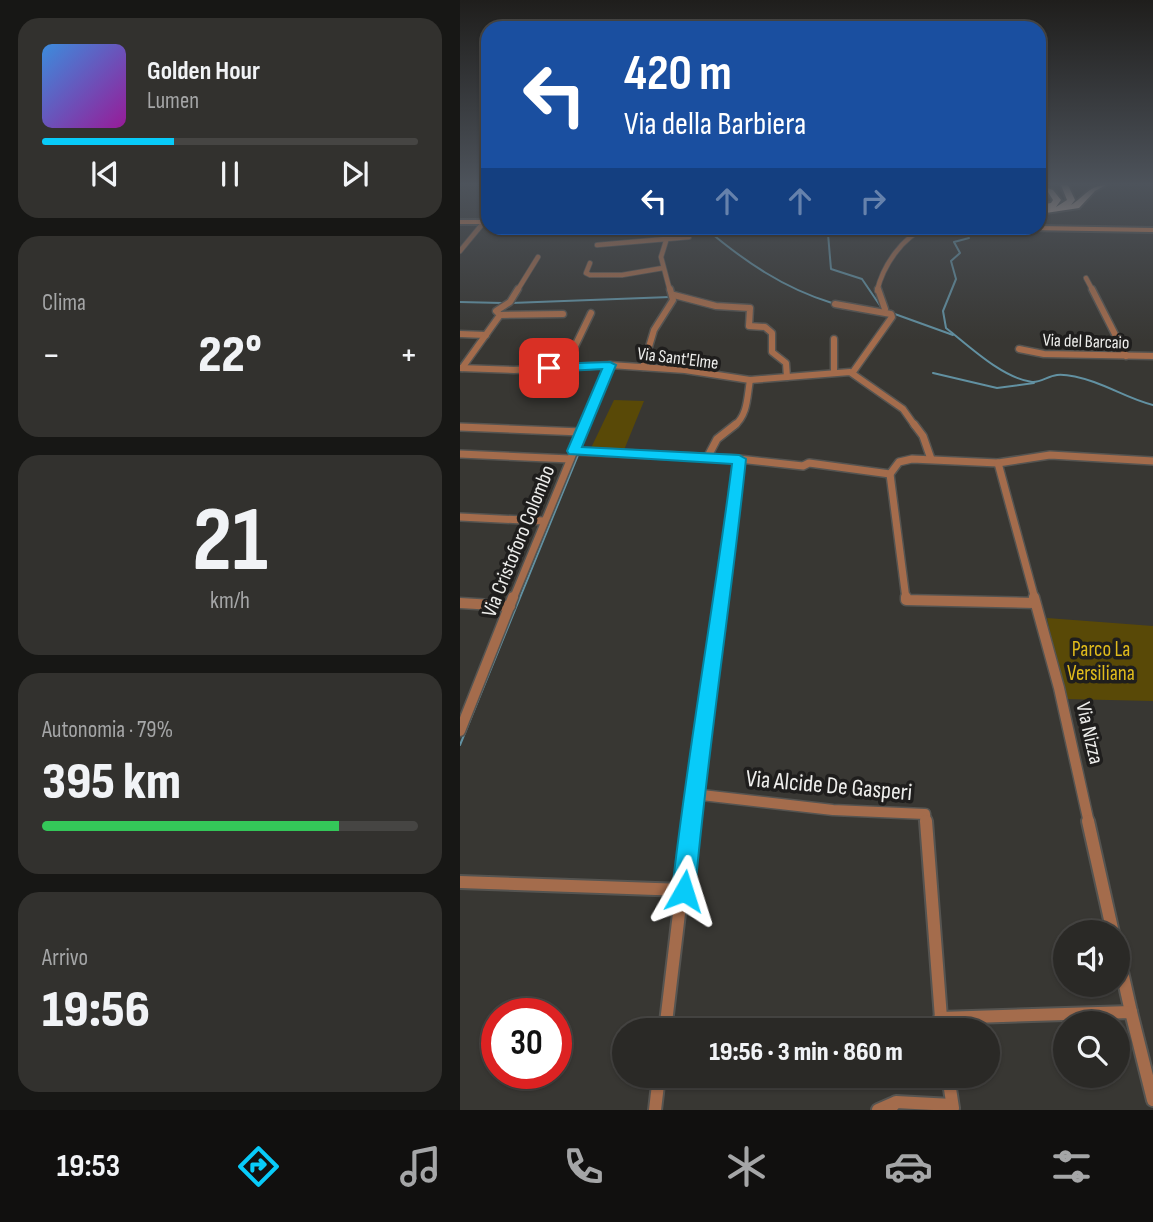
<!DOCTYPE html>
<html lang="it">
<meta charset="utf-8">
<style>
:root{--surface:#2a2926;--page:#32312e;--text:#f1f3f6;--muted:#a5a6a7;--line:#464543;--accent:#08cbf9}
body{margin:0;font-family:"Sofia Sans Condensed",sans-serif;background:var(--page);color:var(--text);height:100vh;display:flex;flex-direction:column;font-size:26px;white-space:nowrap}
*{box-sizing:border-box;margin:0}
p{font-size:23px;color:var(--muted)}
.icon{flex:none;width:38px;height:38px;fill:none;stroke:currentColor;stroke-width:2;stroke-linecap:round;stroke-linejoin:round}
.map{position:relative;flex:1;overflow:hidden}
.details{display:flex;flex-direction:column;gap:18px;padding:18px;background:#171715;width:460px}
.details>*{flex:none}
.top-card{position:absolute;left:21px;top:21px;width:565px;height:214px;border-radius:21px;box-shadow:0 2px 5px #0004,0 0 0 2px var(--line);background:#1a4fa0;color:#fff;overflow:hidden}
.fabs{position:absolute;left:593px;top:920px;display:grid;gap:14px}
.fabs a{display:grid;place-items:center;width:77px;height:77px;border-radius:50%;background:var(--surface);box-shadow:0 2px 5px #0004,0 0 0 2px var(--line);font-size:35px}
.speed{position:absolute;left:21px;top:998px;display:flex;gap:14px;font-size:35px;font-weight:700;text-align:center}
.speed>*{display:grid;place-content:center;width:91px;height:91px;border-radius:50%;background:var(--surface);box-shadow:0 2px 5px #0004,0 0 0 2px var(--line);line-height:1}
.speed .limit{border:10px solid #d22;background:#fff;color:#111}
.pin{position:absolute;display:grid;place-items:center;width:60px;height:60px;color:#fff;margin:-30px;border-radius:14px;box-shadow:0 4px 10px #0006}
.me{position:absolute;width:77px;margin:-38px;rotate:6deg;stroke-linejoin:round;filter:drop-shadow(0 0 5px #0008)}
.turn{display:flex;align-items:center;gap:24px;height:147px;padding:0 28px;font-size:32px}
.turn .icon{width:91px;height:91px;stroke-width:2.5}
.turn b{display:block;font-size:49px;line-height:60px}
.lanes{display:flex;align-items:center;height:66px;padding:0 28px;background:#0003;justify-content:center;gap:35px;direction:ltr}
.lanes .off{opacity:.35}
.big{font-size:52px;font-weight:800;line-height:1.1}
.details .card{flex:1;display:flex;flex-direction:column;justify-content:center;gap:10px;min-width:0;padding:0 24px;border-radius:21px;background:var(--page)}
.details .dial{align-items:center;gap:0}
.dial b{font-size:91px;line-height:1}
.song{display:flex;align-items:center;gap:21px}
.cover{width:84px;height:84px;border-radius:10px;background:linear-gradient(135deg,hsl(210 70% 55%),hsl(300 70% 35%))}
.played{height:7px;border-radius:4px;background:linear-gradient(90deg,var(--accent) 35%,var(--line) 35%)}
.keys{display:flex;justify-content:space-around;direction:ltr}
.heat{display:flex;justify-content:space-between;align-items:center;font-size:38px;direction:ltr}
.charge{height:10px;border-radius:5px;background:linear-gradient(90deg,#34c759 79%,var(--line) 0)}
.trip{position:absolute;left:152px;top:1018px;width:388px;height:70px;border-radius:35px;background:var(--surface);box-shadow:0 2px 5px #0004,0 0 0 2px var(--line);font-weight:800;line-height:70px;text-align:center}
.menu{display:flex;height:112px;justify-content:space-around;align-items:center;background:#11100f;color:var(--muted)}
.menu .icon{width:49px;height:49px}
.menu .on{color:var(--accent)}
.menu b{font-size:32px;color:var(--text)}
main{display:flex;flex:1;min-height:0}
.map>svg:first-child{display:block}
.green{fill:#594907}
.lines{fill:none;stroke-linecap:round;stroke-linejoin:round}
.stream{stroke:#6291a2;stroke-width:2}
.minor-far4-casing{stroke:#555451;stroke-width:6}
.minor-far3-casing{stroke:#555451;stroke-width:9}
.minor-far2-casing{stroke:#555451;stroke-width:10}
.minor-far1-casing{stroke:#555451;stroke-width:13}
.minor-casing{stroke:#555451;stroke-width:16}
.secondary-casing{stroke:#555451;stroke-width:4}
.motorway-casing{stroke:#555451;stroke-width:4}
.minor-far4{stroke:#a46c4c;stroke-width:4.5}
.minor-far3{stroke:#a46c4c;stroke-width:6}
.minor-far2{stroke:#a46c4c;stroke-width:7}
.minor-far1{stroke:#a46c4c;stroke-width:10}
.minor{stroke:#a46c4c;stroke-width:12}
.secondary{fill:#e18854;fill-rule:evenodd}
.motorway{fill:#f0d4c5;fill-rule:evenodd}
.route{fill:#08cbf9;stroke:#0584a2;stroke-width:2}
.labels{text-anchor:middle;stroke-width:7;stroke-linejoin:round;paint-order:stroke}
.far-street-label{font-size:18px;fill:#eeeeec;stroke:#1f1e1d}
.street-label{font-size:21px;fill:#eeeeec;stroke:#1f1e1d}
.park-label{font-size:21px;fill:#e0bb1c;stroke:#1f1e1d}
.near-street-label{font-size:24px;fill:#eeeeec;stroke:#1f1e1d}
</style>
<main>
<section class="details">
<div class="card">
<div class="song"><i class="cover"></i><div><b>Golden Hour</b><p>Lumen</p></div></div>
<div class="played"></div>
<div class="keys"><svg class="icon" aria-label="previous" viewBox="0 0 24 24"><path d="M18 5L8 12l10 7zM5 5v14"/></svg><svg class="icon" aria-label="pause" viewBox="0 0 24 24"><path d="M8 5v14M16 5v14"/></svg><svg class="icon" aria-label="next" viewBox="0 0 24 24"><path d="M6 5l10 7-10 7zM19 5v14"/></svg></div>
</div>
<div class="card"><p>Clima</p>
<div class="heat"><a>−</a><b class="big">22°</b><a>+</a></div>
</div>
<div class="card dial"><b>21</b><p>km/h</p></div>
<div class="card"><p>Autonomia · 79%</p><b class="big">395 km</b><div class="charge"></div></div>
<div class="card"><p>Arrivo</p><b class="big">19:56</b></div>
</section>
<div class="map">
<svg width="693" height="1110" viewBox="0 0 693 1110">
<rect width="100%" height="100%" fill="#383733"/>
<!-- green -->
<g class="green">
<polygon points="154,400 184,401 164,450 131,448"/>
<polygon points="587,618 693,626 693,701 605,699"/>
</g>
<g class="lines">
<!-- stream -->
<g class="stream">
<path d="M245 228C284 261 323 288 372 303"/>
<polyline points="372,232 368,234 371,269 402,279 421,307"/>
<path d="M509 238 494 242 500 253 491 261 496 279 483 311 486 328C509 346 542 378 572 382 580 383 588 376 597 375 607 374 625 379 634 382 654 389 672 400 693 405"/>
<polyline points="0,302 43,303"/>
<polyline points="51,303 210,297"/>
<polyline points="432,313 493,335"/>
<polyline points="473,373 537,388 574,383"/>
<polyline points="0,745 118,455"/>
</g>
<defs>
<g id="minor-far4">
<polyline points="210,228 201,257 210,291"/>
<polyline points="137,245 229,237"/>
<polyline points="0,251 24,222"/>
<polyline points="130,263 126,273 130,275 162,275 203,268"/>
<polyline points="626,278 633,291"/>
<polyline points="57,291 78,257"/>
<path d="M417 291C423 266 442 237 466 228"/>
</g>
<g id="minor-far3">
<polyline points="418,289 425,309"/>
<polyline points="632,289 666,356"/>
<polyline points="214,295 256,306 290,308 289,326 305,327 312,333 312,352 326,363 327,377"/>
<polyline points="375,304 431,314 432,317 393,372"/>
<polyline points="40,315 103,314"/>
<polyline points="0,334 26,335"/>
<polyline points="374,339 374,372"/>
<polyline points="559,349 584,354 693,356"/>
<polyline points="105,367 131,313"/>
<polyline points="183,367 194,330 213,300 210,289"/>
<polyline points="0,368 54,370 150,365 225,370 290,380 390,372 443,409 455,426"/>
<polyline points="2,368 40,315 36,311 50,302 58,289"/>
<polyline points="124,426 150,365"/>
<path d="M274 426C288 415 287 397 290 380"/>
</g>
<g id="minor-far2">
<polyline points="454,424 463,436 471,459"/>
<polyline points="0,427 121,432"/>
<polyline points="114,451 279,459 343,466 349,463 430,474 439,462 452,459 538,463 590,455 693,461"/>
<polyline points="0,454 110,459"/>
<polyline points="247,458 257,439 276,424"/>
<polyline points="538,463 575,599"/>
<polyline points="430,474 446,599"/>
<polyline points="0,517 84,521"/>
<polyline points="53,599 125,424"/>
<polyline points="262,599 279,459"/>
</g>
<g id="minor-far1">
<polyline points="446,597 446,600 575,603"/>
<polyline points="574,597 599,688 629,823"/>
<polyline points="0,603 50,606"/>
<polyline points="0,731 53,597"/>
<polyline points="233,794 373,810 465,814 466,823"/>
<polyline points="230,823 262,597"/>
</g>
<g id="minor">
<polyline points="466,821 482,1031"/>
<polyline points="628,821 653,933"/>
<polyline points="0,882 224,890"/>
<polyline points="658,954 671,1012"/>
<polyline points="480,1018 671,1012 693,1100"/>
<polyline points="205,1031 230,821"/>
<polyline points="488,1076 493,1108"/>
<polyline points="195,1110 199,1076"/>
<polyline points="418,1110 434,1103"/>
<polyline points="429,1110 436,1102 492,1105"/>
</g>
<g id="secondary">
<rect x="0" y="220" width="28" height="4"/>
<polygon points="579,226 693,228 693,232 567,230 564,228"/>
<polygon points="310,228 430,228 427,230 374,232 313,230"/>
</g>
<path id="motorway" d="M579 185 593 190 601 200 596 207 585 209 596 207 607 200 601 185H608L615 200 611 205C624 197 630 185 646 185L635 191 619 208 579 214V210L583 209 580 205 591 203 593 200 588 192 579 189Z"/>
</defs>
<!-- minor-far4 casing -->
<use href="#minor-far4" class="minor-far4-casing"/>
<!-- minor-far3 casing -->
<use href="#minor-far3" class="minor-far3-casing"/>
<!-- minor-far2 casing -->
<use href="#minor-far2" class="minor-far2-casing"/>
<!-- minor-far1 casing -->
<use href="#minor-far1" class="minor-far1-casing"/>
<!-- minor casing -->
<use href="#minor" class="minor-casing"/>
<!-- secondary casing -->
<use href="#secondary" class="secondary-casing"/>
<!-- motorway casing -->
<use href="#motorway" class="motorway-casing"/>
<!-- minor-far4 -->
<use href="#minor-far4" class="minor-far4"/>
<!-- minor-far3 -->
<use href="#minor-far3" class="minor-far3"/>
<!-- minor-far2 -->
<use href="#minor-far2" class="minor-far2"/>
<!-- minor-far1 -->
<use href="#minor-far1" class="minor-far1"/>
<!-- minor -->
<use href="#minor" class="minor"/>
<!-- secondary -->
<use href="#secondary" class="secondary"/>
<!-- motorway -->
<use href="#motorway" class="motorway"/>
</g>
<!-- sky -->
<linearGradient id="sky" x2="0" y2="1"><stop stop-color="#1f1e1c"/><stop offset="0.54" stop-color="#4d535b"/><stop offset="1" stop-color="#4d535b" stop-opacity="0"/></linearGradient>
<rect width="693" height="341" fill="url(#sky)"/>
<!-- route -->
<path class="route" d="M150 362 156 365 122 447 279 455 286 459C271 603 248 746 235 891L232 899 224 902 216 899 212 891C228 748 254 606 272 464L109 454 107 451 142 369 89 372 83 368 89 364Z"/>
<g class="labels">
<!-- far-street labels -->
<g class="far-street-label">
<text transform="translate(626 341) rotate(2)" y="6">Via del Barcaio</text>
<text transform="translate(218 358) rotate(7)" y="6">Via Sant'Elme</text>
</g>
<!-- street labels -->
<g class="street-label">
<text transform="translate(58 541) rotate(-68)" y="7">Via Cristoforo Colombo</text>
<text transform="translate(630 733) rotate(77)" y="7">Via Nizza</text>
</g>
<!-- park labels -->
<g class="park-label">
<text x="641" y="656">Parco La<tspan x="641" dy="24">Versiliana</tspan></text>
</g>
<!-- near-street labels -->
<g class="near-street-label">
<text transform="translate(369 785) rotate(5)" y="8">Via Alcide De Gasperi</text>
</g>
</g>
</svg>
<div class="fabs">
<a><svg class="icon" aria-label="sound" viewBox="0 0 24 24"><path d="M4 9h4l5-4v14l-5-4H4zM17 9q2 3 0 6"/></svg></a>
<a><svg class="icon" aria-label="search" viewBox="0 0 24 24"><circle cx="10" cy="10" r="6"/><path d="M15 15l6 6"/></svg></a>
</div>
<div class="speed"><div class="limit">30</div></div>
<div class="pin" style="left:89px;top:368px;background:#d93025"><svg class="icon" aria-label="arrive" viewBox="0 0 24 24"><path d="M6 21V4h12l-3 4 3 4H6"/></svg></div>
<svg class="me" style="left:224px;top:891px" viewBox="-20 -20 40 40"><path d="M0-17L14 15 0 8-14 15z" fill="#08cbf9" stroke="#fff" stroke-width="4"/></svg>
<div class="trip">19:56 · 3 min · 860 m</div>
<div class="top-card">
<div class="turn"><svg class="icon" aria-label="left" viewBox="0 0 24 24"><path d="M17 20v-9H6M10 6l-5 5 5 5"/></svg><div><b>420 m</b>Via della Barbiera</div></div>
<div class="lanes"><svg class="icon" aria-label="left" viewBox="0 0 24 24"><path d="M17 20v-9H6M10 6l-5 5 5 5"/></svg><svg class="icon off" aria-label="ahead" viewBox="0 0 24 24"><path d="M12 20V5M6 11l6-6 6 6"/></svg><svg class="icon off" aria-label="ahead" viewBox="0 0 24 24"><path d="M12 20V5M6 11l6-6 6 6"/></svg><svg class="icon off" aria-label="right" viewBox="0 0 24 24"><path d="M7 20v-9h11M14 6l5 5-5 5"/></svg></div>
</div>
</div>
</main>
<nav class="menu">
<b>19:53</b>
<svg class="icon on" aria-label="directions" viewBox="0 0 24 24"><path d="M12 3l9 9-9 9-9-9zM9 14v-3h6M13 9l2 2-2 2"/></svg>
<svg class="icon" aria-label="music" viewBox="0 0 24 24"><path d="M9 18V5l10-2v13"/><circle cx="6" cy="18" r="3"/><circle cx="16" cy="16" r="3"/></svg>
<svg class="icon" aria-label="phone" viewBox="0 0 24 24"><path d="M5 4h4l2 5-3 2q2 4 5 5l2-3 5 2v4C11 20 4 13 5 4z"/></svg>
<svg class="icon" aria-label="climate" viewBox="0 0 24 24"><path d="M12 3v18M4 7l16 10M4 17L20 7"/></svg>
<svg class="icon" aria-label="car" viewBox="0 0 24 24"><path d="M5 17H2v-5l4-1 3-4h7l3 4 3 1v5h-3M9 17h6M6 11h13"/><circle cx="7" cy="17" r="2"/><circle cx="17" cy="17" r="2"/></svg>
<svg class="icon" aria-label="filters" viewBox="0 0 24 24"><path d="M4 7h16M4 17h16"/><circle cx="9" cy="7" r="2"/><circle cx="15" cy="17" r="2"/></svg>
</nav>
